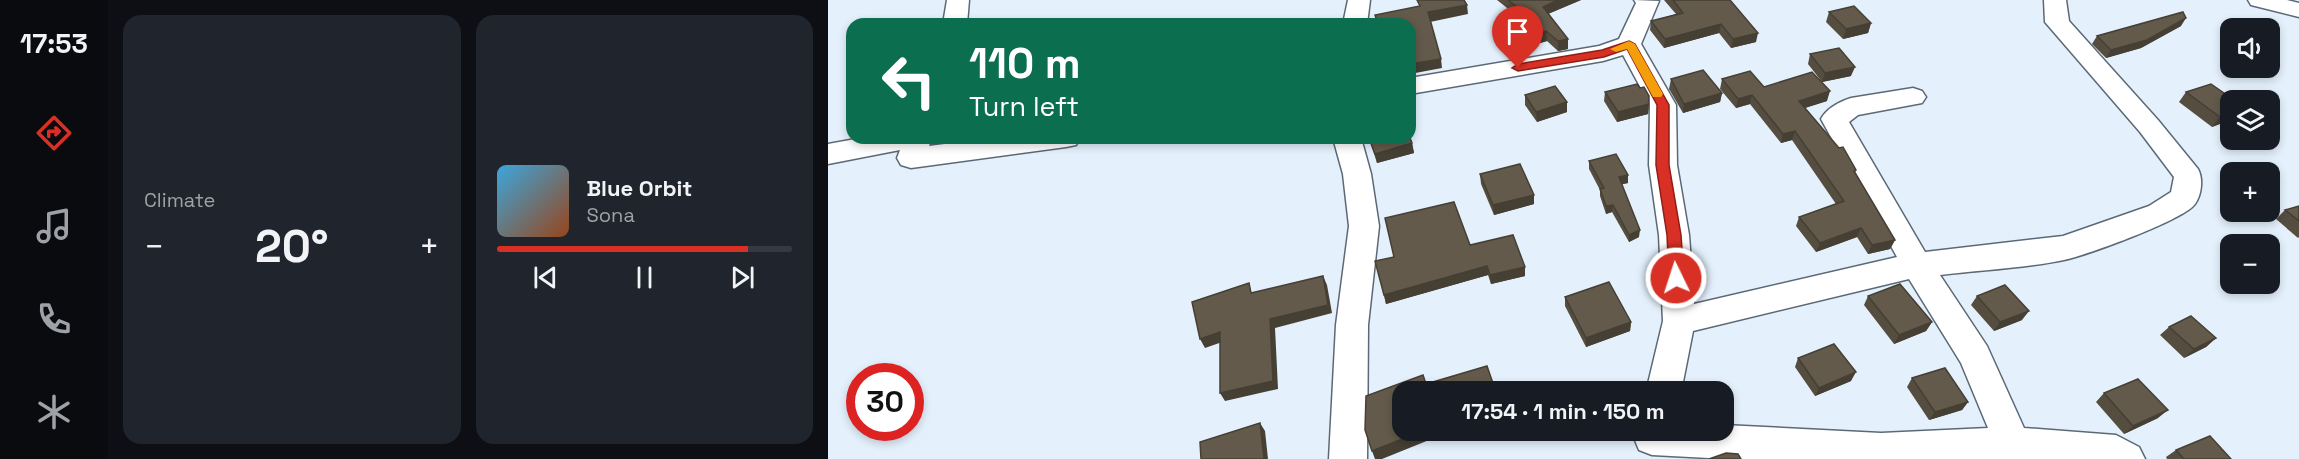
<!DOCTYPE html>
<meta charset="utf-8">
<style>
:root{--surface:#171b24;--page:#20242c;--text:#f1f3f6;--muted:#9ea1a6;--line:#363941;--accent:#d93025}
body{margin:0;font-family:"Space Grotesk",sans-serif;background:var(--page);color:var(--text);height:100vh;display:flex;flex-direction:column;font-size:22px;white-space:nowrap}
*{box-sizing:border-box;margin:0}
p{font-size:20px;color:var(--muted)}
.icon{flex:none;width:33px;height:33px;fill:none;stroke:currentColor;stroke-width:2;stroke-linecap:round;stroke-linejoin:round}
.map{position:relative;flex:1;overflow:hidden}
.details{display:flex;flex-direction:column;gap:15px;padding:15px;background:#0d0f14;width:720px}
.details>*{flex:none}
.top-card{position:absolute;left:18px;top:18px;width:570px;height:126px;border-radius:18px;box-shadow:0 3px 9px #0003;background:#0b6e4f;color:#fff;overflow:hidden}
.tools{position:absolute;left:1392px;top:18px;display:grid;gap:12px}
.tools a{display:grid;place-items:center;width:60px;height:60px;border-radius:12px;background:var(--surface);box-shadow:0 3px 9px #0003;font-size:30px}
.speed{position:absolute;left:18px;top:363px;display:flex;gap:12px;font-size:30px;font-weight:700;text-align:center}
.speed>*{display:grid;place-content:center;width:78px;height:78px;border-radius:50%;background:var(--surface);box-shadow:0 3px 9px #0003;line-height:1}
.speed .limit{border:9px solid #d22;background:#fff;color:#111}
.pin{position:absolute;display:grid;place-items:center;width:51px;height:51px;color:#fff;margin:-62px -26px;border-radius:50% 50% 50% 0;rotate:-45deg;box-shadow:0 0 6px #0007}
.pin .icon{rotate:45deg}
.me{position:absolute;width:66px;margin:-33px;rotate:356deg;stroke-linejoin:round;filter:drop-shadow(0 0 4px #0008)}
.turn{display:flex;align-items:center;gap:21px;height:126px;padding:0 24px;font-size:27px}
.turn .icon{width:78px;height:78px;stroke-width:2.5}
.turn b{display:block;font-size:42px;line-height:51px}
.big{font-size:45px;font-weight:700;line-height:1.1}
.details .card{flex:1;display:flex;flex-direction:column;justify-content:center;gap:9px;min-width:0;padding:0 21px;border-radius:18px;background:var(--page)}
.song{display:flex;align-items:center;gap:18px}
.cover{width:72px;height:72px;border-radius:9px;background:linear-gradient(135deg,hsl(200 70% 55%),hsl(20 70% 35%))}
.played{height:6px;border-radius:3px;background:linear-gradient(90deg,var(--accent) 85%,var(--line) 85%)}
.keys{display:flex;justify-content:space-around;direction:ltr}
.heat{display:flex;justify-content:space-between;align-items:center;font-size:33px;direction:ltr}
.details .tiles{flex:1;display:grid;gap:15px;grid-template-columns:repeat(2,1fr)}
.trip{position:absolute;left:564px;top:381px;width:342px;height:60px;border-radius:18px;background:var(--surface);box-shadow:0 3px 9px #0003;font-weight:700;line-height:60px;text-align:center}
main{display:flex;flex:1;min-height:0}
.tab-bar{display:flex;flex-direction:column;width:108px;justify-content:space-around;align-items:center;background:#090b0e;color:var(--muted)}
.tab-bar .icon{width:42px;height:42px}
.tab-bar .active{color:var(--accent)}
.tab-bar b{font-size:27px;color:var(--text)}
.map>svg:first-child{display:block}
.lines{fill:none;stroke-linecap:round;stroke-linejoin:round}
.minor-casing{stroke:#5b6976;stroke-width:3}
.minor{fill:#fff;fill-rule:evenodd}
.wall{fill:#554d40}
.shaded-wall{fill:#453f34}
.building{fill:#635a4b;stroke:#453f34;stroke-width:1.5}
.route{fill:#d93025;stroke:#8d1f18;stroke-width:1.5}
.slow{fill:#f59e0b}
</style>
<main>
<nav class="tab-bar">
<b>17:53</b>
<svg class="icon active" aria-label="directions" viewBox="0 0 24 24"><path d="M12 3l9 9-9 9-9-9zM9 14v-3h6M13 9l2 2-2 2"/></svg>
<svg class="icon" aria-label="music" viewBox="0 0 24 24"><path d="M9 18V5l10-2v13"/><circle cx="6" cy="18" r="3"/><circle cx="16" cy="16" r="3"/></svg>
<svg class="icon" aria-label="phone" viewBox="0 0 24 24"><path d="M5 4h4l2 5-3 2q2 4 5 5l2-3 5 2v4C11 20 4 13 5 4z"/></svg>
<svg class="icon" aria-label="climate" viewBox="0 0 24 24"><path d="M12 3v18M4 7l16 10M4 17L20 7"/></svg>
</nav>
<section class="details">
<div class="tiles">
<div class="card"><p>Climate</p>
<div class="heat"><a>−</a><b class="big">20°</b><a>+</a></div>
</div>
<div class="card">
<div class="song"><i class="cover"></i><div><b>Blue Orbit</b><p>Sona</p></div></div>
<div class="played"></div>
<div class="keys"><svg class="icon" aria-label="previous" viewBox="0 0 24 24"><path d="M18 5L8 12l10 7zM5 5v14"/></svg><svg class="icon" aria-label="pause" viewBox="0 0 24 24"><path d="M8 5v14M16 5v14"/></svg><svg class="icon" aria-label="next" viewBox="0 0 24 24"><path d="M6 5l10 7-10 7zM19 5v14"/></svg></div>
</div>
</div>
</section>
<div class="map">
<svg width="1471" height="459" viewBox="0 0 1471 459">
<rect width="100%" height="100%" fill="#e4f1fd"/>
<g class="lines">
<defs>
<g id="minor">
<polygon points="119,0 141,0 139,24 115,24"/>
<polygon points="520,0 542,0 539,24 515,24"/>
<path d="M806 0 831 1 813 44 848 105 849 165 861 235 866 304 1069 257 993 119C999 108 1011 102 1023 98L1085 88 1094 91 1098 97 1094 103 1030 115 1021 122 1097 252 1235 236 1321 206 1343 192 1346 177 1312 132 1217 22 1216 0H1238L1241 21 1330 120 1370 169C1375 178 1374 194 1367 204 1356 220 1259 255 1236 260 1198 268 1152 270 1112 275L1159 346 1196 428 1288 435 1311 447 1317 459H900L824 455 811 450 806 438 809 430H896V425L1053 433 1160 428 1133 363 1081 279 865 331 853 392H818L835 321 831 235 821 165 822 105 795 55 775 61 582 94V78L771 46 791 39 808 3Z"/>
<polygon points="1420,0 1459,0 1471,3 1471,17 1423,5"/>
<polygon points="33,138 104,138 101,146 163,138 252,138 248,145 238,147 83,168 73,165 69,158 72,150 0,164 0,144"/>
<polygon points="505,138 533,138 543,174 551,226 540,325 539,459 501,459 508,325 521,226 515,174"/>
</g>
</defs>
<!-- minor casing -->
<use href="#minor" class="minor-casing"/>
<!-- minor -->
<use href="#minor" class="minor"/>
</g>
<!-- wall -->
<g class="wall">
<polygon points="669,0 753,0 720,14 740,49 730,51 719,41 702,46 688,25 688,15"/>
<polygon points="836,0 902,0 928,42 903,48 891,33 836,48 822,30 823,21 848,14"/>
<polygon points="1001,12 1043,23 1040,33 1015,39 998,22"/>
<polygon points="1353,26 1313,48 1278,58 1264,44 1269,36"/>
<polygon points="982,54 1023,76 994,82 980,64"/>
<polygon points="843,79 894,93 892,102 855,113 841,89"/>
<polygon points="894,79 999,101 976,108 1028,170 1027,173 1067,240 1062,249 1040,254 1029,237 988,252 968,226 971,217 1008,204 964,140 953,143 922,104 908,108 892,89"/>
<polygon points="777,92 821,104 820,114 789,122 776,101"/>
<polygon points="1358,92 1402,100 1402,120 1384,127 1351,102"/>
<polygon points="697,95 739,112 709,122 697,105"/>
<polygon points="541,138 582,138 584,143 586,153 549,163"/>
<polygon points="761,161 800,175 800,183 794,184 811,237 801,242 784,212 778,214 772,196 772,190 761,169"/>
<polygon points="652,174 706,204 666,215 653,184"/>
<polygon points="1471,206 1471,237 1470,238 1448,219 1457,210"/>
<polygon points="642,245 697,267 697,276 663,284 660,275 558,304 556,295"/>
<polygon points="1040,296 1104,322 1098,331 1066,344 1036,305"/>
<polygon points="1149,296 1194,320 1166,331 1143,305"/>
<polygon points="737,297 803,322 802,331 758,347 737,306"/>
<polygon points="1341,327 1388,338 1378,347 1356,358 1332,335"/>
<polygon points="970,358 1023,381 987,396 967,367"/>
<polygon points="1084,378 1140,402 1134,410 1101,420 1079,387"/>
<polygon points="1276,393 1330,418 1296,434 1268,402"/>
<polygon points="1348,450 1403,459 1339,459 1338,457"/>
</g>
<!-- shaded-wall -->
<g class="shaded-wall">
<polygon points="730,0 753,0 715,16 715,7"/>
<polygon points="639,5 640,14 602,22 600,12"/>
<polygon points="1358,18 1353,26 1313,48 1278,58 1283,50"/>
<polygon points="1043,23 1040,33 1015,39 1018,29"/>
<polygon points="893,24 891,33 836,48 837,39"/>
<polygon points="718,31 719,41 702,46 702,36"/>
<polygon points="930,33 928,42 903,48 905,39"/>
<polygon points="740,39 740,49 730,51 730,41"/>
<polygon points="613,59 614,68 582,74 582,64"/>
<polygon points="1027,67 1023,76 994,82 997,73"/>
<polygon points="1002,91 999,101 968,111 971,101"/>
<polygon points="894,93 892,102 855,113 856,104"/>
<polygon points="924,95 922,104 908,108 910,99"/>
<polygon points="739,102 739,112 709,122 708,112"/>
<polygon points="821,104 820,114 789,122 790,112"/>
<polygon points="1402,113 1402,120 1384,127 1392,117"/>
<polygon points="967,131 964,140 953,143 955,134"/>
<polygon points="584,143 586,153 549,163 547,154"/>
<polygon points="800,175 800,183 791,185 791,177"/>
<polygon points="706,195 706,204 666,215 665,205"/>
<polygon points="785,205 784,212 778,214 778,206"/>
<polygon points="1033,228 1029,237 988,252 992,243"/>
<polygon points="812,230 811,237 801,242 801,235"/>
<polygon points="1067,240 1062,249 1040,254 1044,245"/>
<polygon points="659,266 660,275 558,304 556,295"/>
<polygon points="697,267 697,276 663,284 662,275"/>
<polygon points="495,276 499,285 504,313 447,328 450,389 397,401 392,393 442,319"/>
<polygon points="1201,311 1194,320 1166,331 1172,322"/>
<polygon points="803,322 802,331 758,347 758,338"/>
<polygon points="1104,322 1098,331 1066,344 1071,335"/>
<polygon points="392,332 397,341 377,348 372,339"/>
<polygon points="1388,338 1378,347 1356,358 1366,349"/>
<polygon points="1028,372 1023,381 987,396 991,388"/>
<polygon points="1140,402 1134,410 1101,420 1107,412"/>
<polygon points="1340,410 1330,418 1296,434 1305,426"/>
<polygon points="432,423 437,431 440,459 436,459"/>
<polygon points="597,430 615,430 616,434 554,459 547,459 544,451"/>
</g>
<!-- building -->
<g class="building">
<polygon points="589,0 636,0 639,5 600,12 613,59 582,64 582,24 550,24 547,15 592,6"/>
<polygon points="680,0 730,0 715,7 740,39 730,41 718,31 702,36 687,16 696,13"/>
<polygon points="845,0 902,0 930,33 905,39 893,24 837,39 823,21 855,13"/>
<polygon points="1026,6 1043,23 1018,29 1001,12"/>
<polygon points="1355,12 1358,18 1319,40 1283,50 1269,36"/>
<polygon points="1011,48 1027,67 997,73 982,54"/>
<polygon points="875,70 894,93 856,104 843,79"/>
<polygon points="922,71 936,87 984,72 1002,91 971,101 1011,148 1015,147 1028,170 1026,171 1067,240 1044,245 1033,228 992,243 971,217 1016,201 967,131 955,134 924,95 910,99 894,79"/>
<polygon points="809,84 812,88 816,87 821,96 821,104 790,112 777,92"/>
<polygon points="1383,84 1406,100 1402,100 1402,113 1392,117 1358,92"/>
<polygon points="727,86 739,102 708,112 697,95"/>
<polygon points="541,138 582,138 584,143 547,154"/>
<polygon points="788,154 800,175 791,177 812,230 801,235 785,205 778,206 772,189 776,188 761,161"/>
<polygon points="692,164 706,195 665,205 652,174"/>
<polygon points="626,202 642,245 685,235 697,267 662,275 659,266 556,295 547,261 566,257 557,218"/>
<polygon points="1471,206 1471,221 1457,210"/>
<polygon points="495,276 500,305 442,319 445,381 392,393 392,332 372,339 364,302 421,283 423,293"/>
<polygon points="781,282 803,322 758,338 737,297"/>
<polygon points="1072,284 1104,322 1071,335 1040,296"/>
<polygon points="1177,285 1201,311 1172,322 1149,296"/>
<polygon points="1363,316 1388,338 1366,349 1341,327"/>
<polygon points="1006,344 1028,372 991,388 970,358"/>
<polygon points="659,366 667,389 659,392 574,392 574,430 597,430 544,451 537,430 538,396 595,375 598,384"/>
<polygon points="1117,368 1140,402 1107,412 1084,378"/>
<polygon points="1310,379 1340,410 1305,426 1276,393"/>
<polygon points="432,423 436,459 373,459 372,442"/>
<polygon points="1382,436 1403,459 1356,459 1348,450"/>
<polygon points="898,453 910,454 913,459 881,459"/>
</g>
<!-- route -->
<polygon class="route" points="801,41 807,44 841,105 841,165 853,235 856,278 853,282 843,282 841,278 839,235 828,165 829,105 799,49 776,57 690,71 684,68 690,64 774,50"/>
<!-- slow -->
<polygon class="slow" points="801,41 807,44 835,94 833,97 825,97 799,49 788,52 782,49"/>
</svg>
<div class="tools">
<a><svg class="icon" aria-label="sound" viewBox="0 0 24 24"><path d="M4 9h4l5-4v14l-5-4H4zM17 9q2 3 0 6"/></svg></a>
<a><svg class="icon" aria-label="layers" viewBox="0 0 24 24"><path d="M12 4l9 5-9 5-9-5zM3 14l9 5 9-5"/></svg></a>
<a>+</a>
<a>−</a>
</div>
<div class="speed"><div class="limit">30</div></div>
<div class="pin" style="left:690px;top:68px;background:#d93025"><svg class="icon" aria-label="arrive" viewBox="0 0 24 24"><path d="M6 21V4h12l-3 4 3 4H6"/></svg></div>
<svg class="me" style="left:848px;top:278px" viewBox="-20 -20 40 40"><circle r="17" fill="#d93025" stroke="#fff" stroke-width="3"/><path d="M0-11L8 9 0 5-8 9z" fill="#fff"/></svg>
<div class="trip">17:54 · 1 min · 150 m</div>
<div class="top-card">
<div class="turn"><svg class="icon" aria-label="left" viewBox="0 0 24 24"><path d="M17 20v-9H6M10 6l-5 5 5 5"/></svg><div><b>110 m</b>Turn left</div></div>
</div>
</div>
</main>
